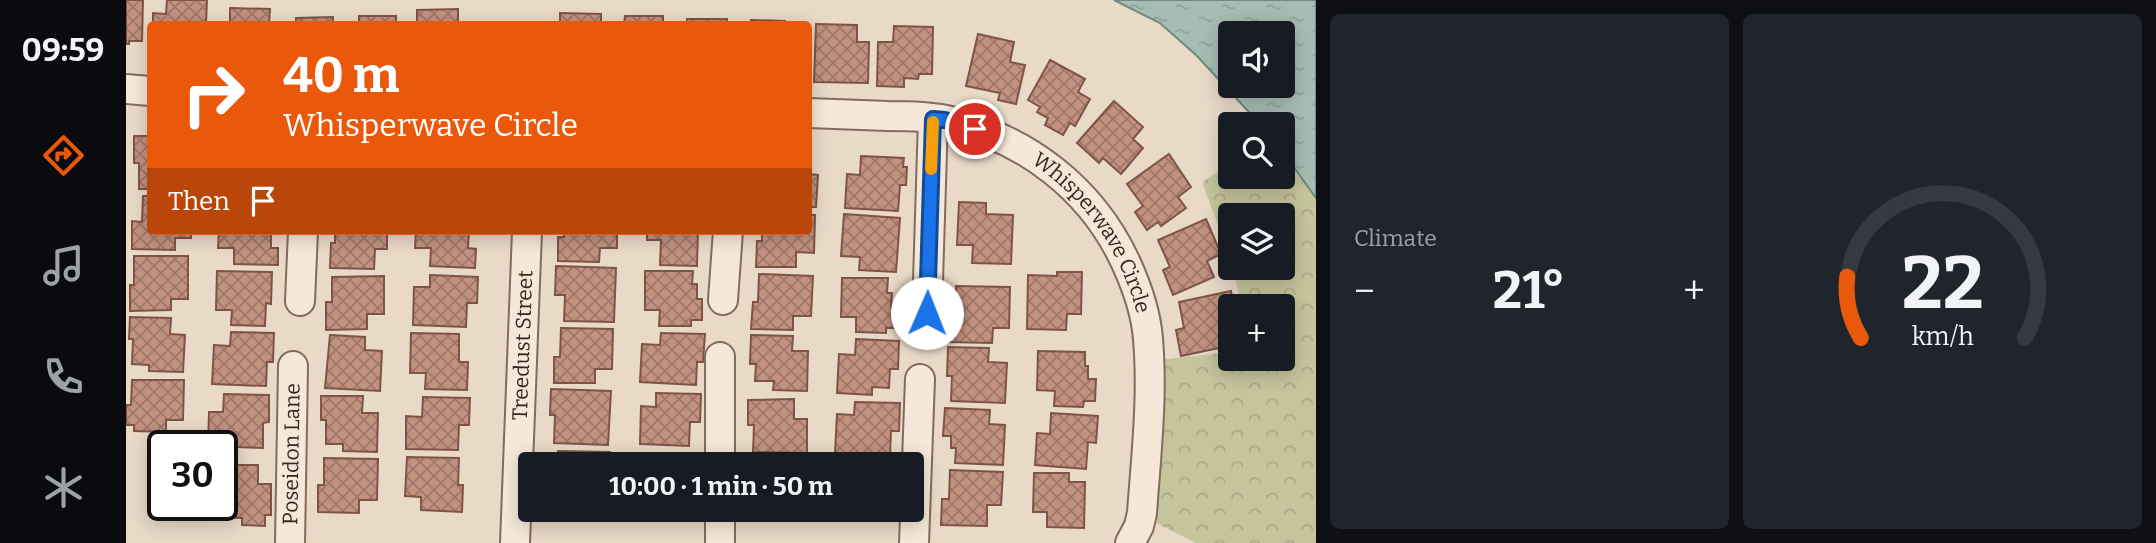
<!DOCTYPE html>
<meta charset="utf-8">
<style>
:root{--surface:#171b24;--page:#20242c;--text:#f1f3f6;--muted:#9ea1a6;--line:#363941;--accent:#ea580c}
body{margin:0;font-family:Bitter,serif;background:var(--page);color:var(--text);height:100vh;display:flex;flex-direction:column;font-size:26px;white-space:nowrap}
*{box-sizing:border-box;margin:0}
p{font-size:23px;color:var(--muted)}
.icon{flex:none;width:38px;height:38px;fill:none;stroke:currentColor;stroke-width:2;stroke-linecap:round;stroke-linejoin:round}
.map{position:relative;flex:1;overflow:hidden}
.panel{display:flex;flex-direction:column;gap:14px;padding:14px;background:#0d0f14;width:840px}
.panel>*{flex:none}
.banner{position:absolute;left:21px;top:21px;width:665px;height:214px;border-radius:7px;box-shadow:0 4px 18px #0003;background:#ea580c;color:#fff;overflow:hidden}
.buttons{position:absolute;left:1092px;top:21px;display:grid;gap:14px}
.buttons a{display:grid;place-items:center;width:77px;height:77px;border-radius:7px;background:var(--surface);box-shadow:0 4px 18px #0003;font-size:35px}
.speed{position:absolute;left:21px;top:430px;display:flex;gap:14px;font-size:35px;font-weight:700;text-align:center}
.speed>*{display:grid;place-content:center;width:91px;height:91px;border-radius:50%;background:var(--surface);box-shadow:0 4px 18px #0003;line-height:1}
.speed .limit{border:4px solid #111;border-radius:10px;background:#fff;color:#111}
.pin{position:absolute;display:grid;place-items:center;width:60px;height:60px;color:#fff;margin:-30px;border:4px solid #fff;border-radius:50%;box-shadow:0 2px 7px #0007}
.me{position:absolute;width:77px;margin:-38px;rotate:1deg;stroke-linejoin:round;filter:drop-shadow(0 0 5px #0008)}
.turn{display:flex;align-items:center;gap:24px;height:147px;padding:0 21px;font-size:32px}
.turn .icon{width:91px;height:91px;stroke-width:2.5}
.turn b{display:block;font-size:49px;line-height:60px}
.then{display:flex;align-items:center;height:66px;padding:0 21px;background:#0003;gap:14px;font-size:26px}
.big{font-size:52px;font-weight:700;line-height:1.1}
.panel .card{flex:1;display:flex;flex-direction:column;justify-content:center;gap:10px;min-width:0;padding:0 24px;border-radius:10px;background:var(--page)}
.panel .dial{align-items:center;gap:0}
.dial svg{height:182px;overflow:visible;fill:none;stroke:var(--line);stroke-width:7;stroke-linecap:round;text-anchor:middle}
.dial text{fill:var(--text);stroke:none}
.heat{display:flex;justify-content:space-between;align-items:center;font-size:38px;direction:ltr}
.panel .tiles{flex:1;display:grid;gap:14px;grid-template-columns:repeat(2,1fr)}
.trip{position:absolute;left:392px;top:452px;width:406px;height:70px;border-radius:7px;background:var(--surface);box-shadow:0 4px 18px #0003;font-weight:700;line-height:70px;text-align:center}
main{display:flex;flex:1;min-height:0}
.menu{display:flex;flex-direction:column;width:126px;justify-content:space-around;align-items:center;background:#090b0e;color:var(--muted)}
.menu .icon{width:49px;height:49px}
.menu .active{color:var(--accent)}
.menu b{font-size:32px;color:var(--text)}
.map>svg:first-child{display:block}
.park{fill:url(#park-crowns)}
.water{fill:url(#water-ripples);stroke:#6f8a7f;stroke-width:2;fill-rule:evenodd}
.building{fill:url(#building-cross-hatch);stroke:#7f5447;stroke-width:2}
.lines{fill:none;stroke-linecap:round;stroke-linejoin:round}
.minor-casing{stroke:#826c5e;stroke-width:32}
.minor{stroke:#f5e8d9;stroke-width:28}
.route-casing{stroke:#114b97;stroke-width:18}
.route{stroke:#1a73e8;stroke-width:12}
.slow{stroke:#f59e0b;stroke-width:12}
.labels{text-anchor:middle;stroke-width:7;stroke-linejoin:round;paint-order:stroke}
.street-label{font-size:21px;fill:#342720;stroke:#f1e5d5}
</style>
<main>
<nav class="menu">
<b>09:59</b>
<svg class="icon active" aria-label="directions" viewBox="0 0 24 24"><path d="M12 3l9 9-9 9-9-9zM9 14v-3h6M13 9l2 2-2 2"/></svg>
<svg class="icon" aria-label="music" viewBox="0 0 24 24"><path d="M9 18V5l10-2v13"/><circle cx="6" cy="18" r="3"/><circle cx="16" cy="16" r="3"/></svg>
<svg class="icon" aria-label="phone" viewBox="0 0 24 24"><path d="M5 4h4l2 5-3 2q2 4 5 5l2-3 5 2v4C11 20 4 13 5 4z"/></svg>
<svg class="icon" aria-label="climate" viewBox="0 0 24 24"><path d="M12 3v18M4 7l16 10M4 17L20 7"/></svg>
</nav>
<div class="map">
<svg width="1190" height="543" viewBox="0 0 1190 543">
<defs>
<pattern id="park-crowns" width="20" height="18" patternUnits="userSpaceOnUse" patternTransform="scale(1.75)"><rect width="20" height="18" fill="#c6c49c"/><path d="M2 6a3 3 0 1 1 6 0M12 15a3 3 0 1 1 6 0" fill="none" stroke="#aba886"/></pattern>
<pattern id="water-ripples" width="26" height="14" patternUnits="userSpaceOnUse" patternTransform="scale(1.75)"><rect width="26" height="14" fill="#a7bdb3"/><path d="M2 4q2-2 4 0t4 0M15 11q2-2 4 0t4 0" fill="none" stroke="#90a29a"/></pattern>
<pattern id="building-cross-hatch" width="8" height="8" patternUnits="userSpaceOnUse" patternTransform="scale(1.75)"><rect width="8" height="8" fill="#c29281"/><path d="M0 0l8 8M0 8l8-8" fill="none" stroke="#9e7769"/></pattern>
</defs>
<rect width="100%" height="100%" fill="#e9d9c7"/>
<!-- park -->
<polygon class="park" points="1157,152 1190,198 1190,543 1070,543 1026,521 1033,360 1104,352 1104,359 1157,359 1157,306 1115,306 1107,268 1157,268 1157,215 1104,215 1104,257 1076,182 1104,164 1104,177 1157,177"/>
<!-- water -->
<path class="water" d="M988 0H1190V198L1157 152V124H1134L1070 55 1034 23ZM1104 33H1157V86H1104Z"/>
<!-- building -->
<g class="building">
<polygon points="0,0 17,0 16,41 3,41 3,44 0,44"/>
<polygon points="41,0 81,0 80,24 27,24 27,13 40,14"/>
<polygon points="104,8 144,9 143,24 90,24 90,22 104,23"/>
<polygon points="332,9 332,24 291,24 291,10"/>
<polygon points="434,13 475,14 475,24 434,24"/>
<rect x="233" y="16" width="37" height="8"/>
<polygon points="499,16 537,16 537,24 498,24"/>
<polygon points="207,17 207,24 170,24 170,18"/>
<rect x="561" y="19" width="40" height="5"/>
<polygon points="625,20 659,21 659,24 625,24"/>
<polygon points="690,24 731,25 731,42 743,42 742,83 688,82"/>
<polygon points="768,26 807,27 806,74 793,74 792,79 778,78 778,87 751,86 752,42 767,42"/>
<polygon points="852,34 888,42 884,62 899,65 890,104 872,100 874,93 840,86"/>
<polygon points="924,60 959,79 952,92 964,99 949,126 944,123 937,135 919,125 922,118 911,112 914,107 902,100"/>
<polygon points="988,101 1017,127 1007,139 1017,148 995,174 977,158 973,163 951,143"/>
<polygon points="8,136 24,136 24,189 13,189 13,163 8,163"/>
<polygon points="1043,154 1065,187 1052,197 1060,208 1035,226 1032,222 1021,230 1009,212 1017,206 1001,184"/>
<polygon points="735,156 778,158 777,167 781,167 780,185 774,185 772,211 719,208 721,174 734,175"/>
<polygon points="682,174 692,175 690,207 682,207"/>
<polygon points="17,196 24,196 24,231 65,231 65,238 49,238 49,250 6,249 6,221 16,222"/>
<polygon points="833,202 860,203 860,214 887,215 885,264 846,263 847,245 831,245"/>
<polygon points="718,214 774,218 770,272 733,270 734,257 715,256"/>
<polygon points="682,215 689,215 688,253 670,252 670,267 630,267 631,241 636,241 636,231 682,231"/>
<polygon points="1080,219 1095,254 1081,261 1088,277 1047,295 1037,270 1044,267 1032,240"/>
<polygon points="93,231 145,231 145,248 152,248 152,265 108,264 108,248 92,248"/>
<polygon points="209,231 261,231 261,249 249,249 248,269 204,268 205,243 209,243"/>
<polygon points="290,231 343,231 342,248 350,249 349,268 304,266 305,248 289,248"/>
<polygon points="438,231 491,231 491,248 474,248 473,262 432,261 432,237 438,237"/>
<polygon points="521,231 572,231 571,266 534,265 535,240 521,240"/>
<polygon points="8,256 62,256 62,299 45,299 45,310 4,311 4,285 8,285"/>
<polygon points="430,266 490,268 488,322 438,321 439,295 429,295"/>
<polygon points="91,271 146,272 145,304 140,303 139,326 105,325 106,310 90,310"/>
<polygon points="519,271 567,271 566,284 571,284 571,299 576,299 576,320 565,320 565,326 533,326 534,310 519,310"/>
<polygon points="931,272 956,272 955,314 941,314 940,330 901,329 902,275 931,276"/>
<polygon points="633,274 687,276 685,316 667,316 667,330 625,329 627,302 632,302"/>
<polygon points="304,275 352,277 351,303 341,303 340,327 287,325 288,287 304,287"/>
<polygon points="258,276 258,314 241,314 241,329 200,330 200,302 206,302 206,277"/>
<polygon points="716,278 762,278 761,293 766,293 765,307 773,307 772,328 760,328 760,333 730,332 730,317 715,317"/>
<polygon points="830,286 884,287 883,328 867,328 866,343 821,342 822,312 830,313"/>
<polygon points="1105,291 1108,306 1104,306 1104,333 1095,334 1098,347 1055,356 1050,330 1058,328 1053,302"/>
<polygon points="4,317 45,318 44,334 59,335 57,372 23,371 23,365 6,364 7,339 3,339"/>
<polygon points="435,328 487,329 486,369 469,369 469,383 428,383 428,357 434,357"/>
<polygon points="105,332 148,333 147,362 141,362 140,386 86,384 88,345 104,346"/>
<polygon points="285,333 333,334 333,362 342,362 341,390 299,389 300,373 284,373"/>
<polygon points="535,333 579,334 577,362 571,362 570,385 514,382 516,344 534,345"/>
<polygon points="204,335 239,337 239,350 256,351 254,391 199,388"/>
<polygon points="625,335 667,336 666,351 682,351 681,391 647,390 648,381 629,381 630,364 624,364"/>
<polygon points="730,339 773,341 772,369 764,369 763,388 746,387 746,395 711,393 713,354 729,355"/>
<polygon points="822,347 863,348 862,362 881,363 879,403 825,401 826,376 821,376"/>
<polygon points="912,351 959,352 959,366 962,366 962,379 970,379 969,401 958,401 957,407 928,406 929,391 911,390"/>
<polygon points="6,380 58,380 57,420 40,420 40,432 8,431 8,425 0,425 0,405 5,405"/>
<polygon points="425,389 485,391 482,445 428,443 429,415 424,415"/>
<polygon points="530,393 575,394 574,422 564,422 563,446 514,444 515,406 530,407"/>
<polygon points="98,394 143,395 143,422 137,423 137,448 82,446 83,412 97,412"/>
<polygon points="195,396 237,396 236,413 252,413 251,452 217,451 217,444 200,444 200,420 195,420"/>
<polygon points="297,397 344,398 343,425 333,425 332,450 280,449 280,416 296,417"/>
<polygon points="668,399 668,419 681,419 681,453 627,452 628,425 622,425 622,400"/>
<polygon points="729,402 774,403 773,431 765,431 764,455 709,453 711,414 728,415"/>
<polygon points="819,408 864,410 863,424 879,425 877,465 829,463 830,448 825,448 825,436 817,436"/>
<polygon points="925,413 972,416 970,443 962,442 960,469 909,465 911,433 924,434"/>
<polygon points="432,451 484,452 484,464 431,464"/>
<polygon points="512,453 547,454 547,461 564,462 564,464 511,464"/>
<polygon points="281,457 333,458 332,485 337,485 336,512 295,510 295,497 279,496"/>
<polygon points="198,458 252,459 251,500 233,500 233,513 192,512 192,485 198,485"/>
<polygon points="632,458 679,459 679,464 632,464"/>
<polygon points="708,460 755,463 754,464 708,464"/>
<polygon points="96,465 132,465 132,484 145,484 145,515 139,515 139,526 116,525 116,518 91,517 91,506 96,506"/>
<polygon points="824,470 877,472 875,505 861,505 861,526 815,525 816,499 823,499"/>
<polygon points="908,473 943,473 943,482 959,482 958,528 921,527 921,512 907,512"/>
<polygon points="26,474 37,474 37,506 78,506 78,515 50,515 50,520 33,520 33,517 25,517"/>
<polygon points="722,509 765,509 751,510 751,516 722,514"/>
</g>
<g class="lines">
<defs>
<g id="minor">
<polyline points="0,89 24,91"/>
<path id="s1" d="M682 113C709 114 735 115 762 116 781 116 801 116 820 120 900 138 966 189 1000 263 1011 287 1020 312 1022 339 1027 397 1020 456 1016 513L1013 526 1004 543"/>
<polyline points="597,300 602,231"/>
<polyline points="174,301 177,231"/>
<polyline points="801,313 807,119"/>
<polyline points="594,464 594,357"/>
<polyline points="594,509 594,543"/>
<path id="s2" d="M164 543 167 366"/>
<path id="s3" d="M389 543 401 231"/>
<polyline points="788,543 794,379"/>
</g>
</defs>
<!-- minor casing -->
<use href="#minor" class="minor-casing"/>
<!-- minor -->
<use href="#minor" class="minor"/>
</g>
<g class="lines">
<defs>
<polyline id="route" points="801,313 807,119 819,120 849,129"/>
</defs>
<!-- route casing -->
<use href="#route" class="route-casing"/>
<!-- route -->
<use href="#route" class="route"/>
<!-- slow -->
<polyline class="slow" points="805,169 807,122"/>
</g>
<g class="labels">
<!-- street labels -->
<g class="street-label">
<text dy="7" stroke="none"><textPath href="#s1" startOffset="332">Whisperwave Circle</textPath></text>
<text dy="7" stroke="none"><textPath href="#s3" startOffset="198">Treedust Street</textPath></text>
<text dy="7" stroke="none"><textPath href="#s2" startOffset="89">Poseidon Lane</textPath></text>
</g>
</g>
</svg>
<div class="buttons">
<a><svg class="icon" aria-label="sound" viewBox="0 0 24 24"><path d="M4 9h4l5-4v14l-5-4H4zM17 9q2 3 0 6"/></svg></a>
<a><svg class="icon" aria-label="search" viewBox="0 0 24 24"><circle cx="10" cy="10" r="6"/><path d="M15 15l6 6"/></svg></a>
<a><svg class="icon" aria-label="layers" viewBox="0 0 24 24"><path d="M12 4l9 5-9 5-9-5zM3 14l9 5 9-5"/></svg></a>
<a>+</a>
</div>
<div class="speed"><div class="limit">30</div></div>
<div class="pin" style="left:849px;top:129px;background:#d93025"><svg class="icon" aria-label="arrive" viewBox="0 0 24 24"><path d="M6 21V4h12l-3 4 3 4H6"/></svg></div>
<svg class="me" style="left:801px;top:313px" viewBox="-20 -20 40 40"><circle r="19" fill="#fff"/><path d="M0-13L10 11 0 6-10 11z" fill="#1a73e8"/></svg>
<div class="trip">10:00 · 1 min · 50 m</div>
<div class="banner">
<div class="turn"><svg class="icon" aria-label="right" viewBox="0 0 24 24"><path d="M7 20v-9h11M14 6l5 5-5 5"/></svg><div><b>40 m</b>Whisperwave Circle</div></div>
<div class="then">Then<svg class="icon" aria-label="arrive" viewBox="0 0 24 24"><path d="M6 21V4h12l-3 4 3 4H6"/></svg></div>
</div>
</div>
<section class="panel">
<div class="tiles">
<div class="card"><p>Climate</p>
<div class="heat"><a>−</a><b class="big">21°</b><a>+</a></div>
</div>
<div class="card dial"><svg viewBox="0 0 100 80">
<path d="M14 69A42 42 0 1 1 86 69"/>
<path d="M14 69A42 42 0 0 1 8 42" stroke="#ea580c"/>
<text x="50" y="56" font-size="32" font-weight="700">22</text>
<text x="50" y="72" font-size="11">km/h</text>
</svg></div>
</div>
</section>
</main>
